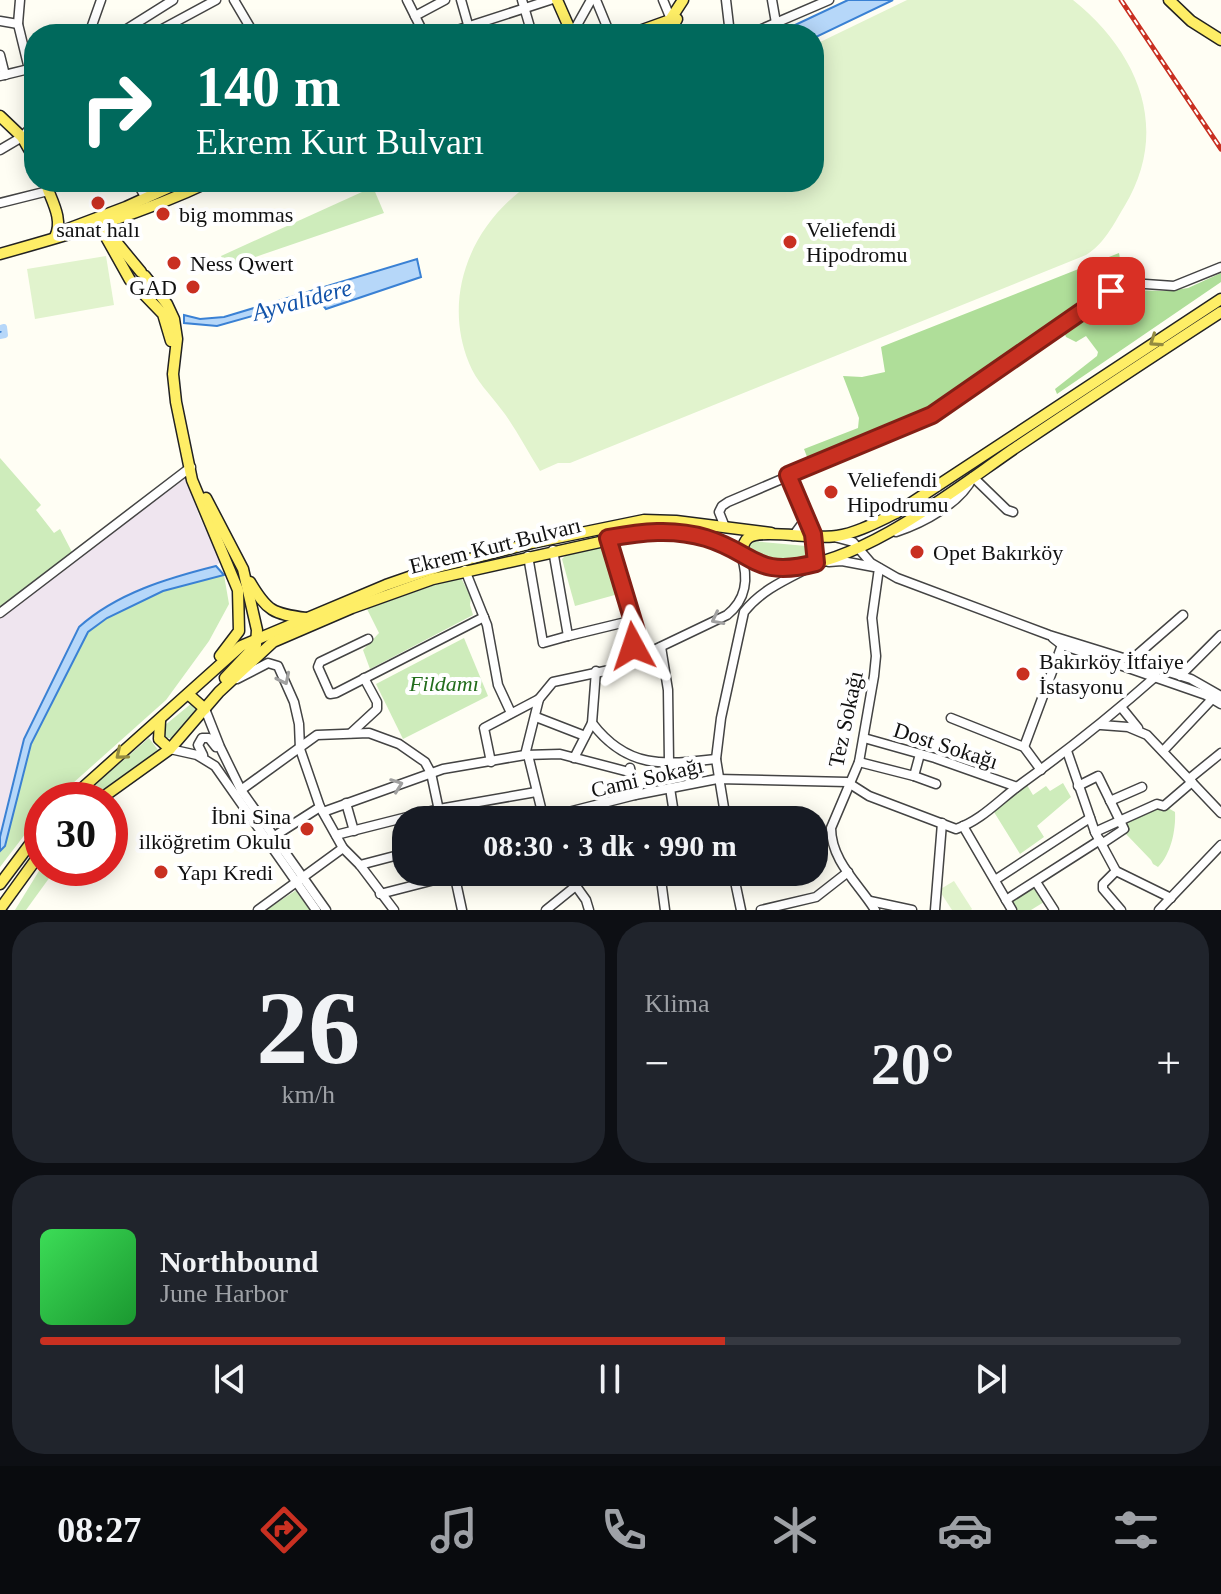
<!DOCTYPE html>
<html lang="tr">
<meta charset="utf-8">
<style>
:root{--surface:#171b24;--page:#20242c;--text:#f1f3f6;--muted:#9ea1a6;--line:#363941;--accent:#c93021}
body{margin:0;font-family:"Times New Roman",serif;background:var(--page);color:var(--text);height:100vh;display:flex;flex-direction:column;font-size:30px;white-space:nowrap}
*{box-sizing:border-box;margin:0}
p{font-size:26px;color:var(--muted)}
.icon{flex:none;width:44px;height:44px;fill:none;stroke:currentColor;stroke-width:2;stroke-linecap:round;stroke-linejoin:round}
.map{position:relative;height:910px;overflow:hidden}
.panel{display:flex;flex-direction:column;gap:12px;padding:12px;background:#0d0f14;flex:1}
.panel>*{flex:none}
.banner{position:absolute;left:24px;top:24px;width:800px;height:168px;border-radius:32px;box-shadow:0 4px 20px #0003;background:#00695c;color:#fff;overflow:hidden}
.speed{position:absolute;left:24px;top:782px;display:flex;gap:16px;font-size:40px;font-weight:700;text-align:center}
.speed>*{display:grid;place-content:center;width:104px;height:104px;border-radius:50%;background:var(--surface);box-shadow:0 4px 20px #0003;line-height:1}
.speed .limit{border:12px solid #d22;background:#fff;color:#111}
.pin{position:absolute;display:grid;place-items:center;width:68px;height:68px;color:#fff;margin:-34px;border-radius:16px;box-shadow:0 4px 12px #0006}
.me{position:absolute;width:88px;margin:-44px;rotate:355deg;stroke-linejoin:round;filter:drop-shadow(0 0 6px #0008)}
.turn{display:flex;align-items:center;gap:28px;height:168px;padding:0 40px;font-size:36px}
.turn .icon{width:104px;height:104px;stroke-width:2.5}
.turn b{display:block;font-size:56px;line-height:68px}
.big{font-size:60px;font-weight:600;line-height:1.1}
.panel .tile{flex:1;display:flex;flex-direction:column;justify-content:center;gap:12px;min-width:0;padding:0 28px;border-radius:32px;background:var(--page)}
.panel .dial{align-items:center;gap:0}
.dial b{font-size:104px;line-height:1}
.song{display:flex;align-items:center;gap:24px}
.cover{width:96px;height:96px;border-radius:12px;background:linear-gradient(135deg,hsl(130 70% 55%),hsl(130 70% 35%))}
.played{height:8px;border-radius:4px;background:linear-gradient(90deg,var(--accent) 60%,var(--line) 60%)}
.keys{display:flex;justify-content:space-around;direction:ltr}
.heat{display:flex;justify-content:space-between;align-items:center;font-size:44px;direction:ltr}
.panel .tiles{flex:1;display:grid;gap:12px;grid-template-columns:1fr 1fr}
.tile:last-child{grid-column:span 2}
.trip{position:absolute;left:392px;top:806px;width:436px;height:80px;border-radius:32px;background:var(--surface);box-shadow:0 4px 20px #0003;font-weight:600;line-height:80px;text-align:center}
.tabs{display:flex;height:128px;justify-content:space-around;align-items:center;background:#090b0e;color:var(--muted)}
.tabs .icon{width:56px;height:56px}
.tabs .selected{color:var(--accent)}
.tabs b{font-size:36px;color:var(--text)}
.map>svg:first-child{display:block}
.industrial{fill:#efe5ef}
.green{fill:#ceecbb}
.forest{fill:#afde99}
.pitch{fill:#e1f3cd}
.water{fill:#b6d7f9;stroke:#3a81d4;stroke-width:2}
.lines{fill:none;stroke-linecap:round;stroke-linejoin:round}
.stream{stroke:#3a81d4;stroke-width:2}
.canal{stroke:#b6d7f9;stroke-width:6}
.minor-casing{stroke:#444;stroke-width:11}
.major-casing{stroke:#222;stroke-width:13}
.minor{stroke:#fff;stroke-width:8}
.major{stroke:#feee66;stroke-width:10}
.rail-casing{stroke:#c93021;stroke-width:5}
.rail{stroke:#fff;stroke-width:2;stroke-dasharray:6;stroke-linecap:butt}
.oneway{stroke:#938b40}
.oneway2{stroke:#a0a0a0}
.route-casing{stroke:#831f15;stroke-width:20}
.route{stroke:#c93021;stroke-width:14}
.poi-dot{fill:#c93021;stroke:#fff;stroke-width:3}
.labels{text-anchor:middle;stroke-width:8;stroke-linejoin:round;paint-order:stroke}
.poi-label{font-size:22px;fill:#111;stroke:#fff;text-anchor:start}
.street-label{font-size:22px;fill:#111;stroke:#fff}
.park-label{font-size:22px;font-style:italic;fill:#226d1c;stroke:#fff}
.water-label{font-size:24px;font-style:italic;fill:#1253aa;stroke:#fff}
</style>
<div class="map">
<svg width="1221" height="910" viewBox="0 0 1221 910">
<rect width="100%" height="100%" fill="#fffef4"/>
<!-- industrial -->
<polygon class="industrial" points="182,468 200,518 221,561 216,566 169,578 144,588 24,739 0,837 0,608"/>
<!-- green -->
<g class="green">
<polygon points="373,187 384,213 226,267 221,256"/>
<polygon points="0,458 41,505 36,510 54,533 60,529 72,552 0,608"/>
<polygon points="752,541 806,546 809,548 811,559 777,565 747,554 746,545"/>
<polygon points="609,542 622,593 575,606 562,559 567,554"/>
<polygon points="224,575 229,604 209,641 166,700 54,800 42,800 42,812 0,867 0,851 5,846 31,744 88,632 107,618 163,591"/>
<polygon points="460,576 471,597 470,605 473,615 370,669 363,650 379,633 367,609"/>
<polygon points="464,638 488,696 403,739 376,684"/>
<polygon points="192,703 197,710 173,738 166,738 162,735 164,726"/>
<polygon points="149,738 158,750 89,800 95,793 91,788"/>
<polygon points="1063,783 1071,797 1037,826 1044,837 1020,854 994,812 1027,785 1033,795 1046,786 1050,791"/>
<path d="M1157 808 1161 811 1168 808 1175 812C1176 830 1171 854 1158 867L1153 864 1151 860 1126 834V822Z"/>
<polygon points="42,866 55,870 26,910 15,910"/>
<polygon points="1034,885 1044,902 1031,910 1017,910 1011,899"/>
<polygon points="296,891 310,910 266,910 295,891"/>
</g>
<!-- forest -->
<g class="forest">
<polygon points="1119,253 1124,281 1095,295 935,408 809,462 804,449 858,428 859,418 843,376 862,377 885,372 881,347"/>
<polygon points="1221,273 1221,282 1057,394 1055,389 1097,356 1098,352 1086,336 1076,342 1066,337 1064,332 1122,290 1168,291 1188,288"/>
</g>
<!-- pitch -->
<g class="pitch">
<path d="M907 0H1073C1139 53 1171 130 1124 207 1113 225 1105 243 1086 255L570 463H558L540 471C527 451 516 428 501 409 490 394 476 381 469 363 441 294 473 221 533 182H814V45Z"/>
<polygon points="106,256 114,305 35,319 27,269"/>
<polygon points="954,881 972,909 971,910 952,910 939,890"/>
</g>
<!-- water -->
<g class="water">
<polygon points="848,0 893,0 814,38 814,34 776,34"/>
<polygon points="417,259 421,277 326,309 317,298 217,326 184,323 184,315 200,319 224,317"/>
<path d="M216 566 224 575 163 591 107 618 88 632 31 744 5 846 0 851V837L24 739 79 627C117 593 168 578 216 566Z"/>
</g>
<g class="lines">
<!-- stream -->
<polyline class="stream" points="0,332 4,331"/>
<!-- canal -->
<polyline class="canal" points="0,328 4,327 5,335 0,336"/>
<defs>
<g id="minor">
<polyline points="20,0 18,24 29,69"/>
<polyline points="234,0 254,34"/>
<polyline points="407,0 424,34"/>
<polyline points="461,0 469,28"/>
<polyline points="522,0 532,34"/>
<polyline points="596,0 610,34"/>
<polyline points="663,0 677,34"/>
<polyline points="726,0 730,34"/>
<polyline points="772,0 776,23"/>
<polyline points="415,16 445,0"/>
<polyline points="0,21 18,24"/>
<polyline points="89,34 101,0"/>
<polyline points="119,34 173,0"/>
<polyline points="153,34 216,0"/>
<polyline points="445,34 550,0"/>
<polyline points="572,34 591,0"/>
<polyline points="750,34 829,0"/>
<polyline points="0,55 5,75"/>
<polyline points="0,76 33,68"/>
<polyline points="0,150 22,137 34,124"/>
<polyline points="137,182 146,199"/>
<polyline points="0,203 48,191"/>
<path d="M788 475C797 494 813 518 812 538"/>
<polyline points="725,527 719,512 722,506 728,502 932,415 1111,291 1131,283 1174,286 1221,267"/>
<path d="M896 532C923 523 961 503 973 477L1007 510 1013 512"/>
<polyline points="793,536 807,517"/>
<polyline points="608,538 636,631 626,663"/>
<polyline points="838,538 853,542 871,563 897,578 1049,635 1191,679 1221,696"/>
<polyline points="553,550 568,636 634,620"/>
<polyline points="528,556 543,643 568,636"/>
<polyline points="829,562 842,561 874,567"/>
<polyline points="465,570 487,625 498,685 511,713"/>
<polyline points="0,613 191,467"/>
<polyline points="1053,638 1062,645 1206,695 1221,704"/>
<polyline points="368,639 320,662 318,667 330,694 336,693 484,617"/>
<polyline points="661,647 668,690 669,762"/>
<polyline points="1130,661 1183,615"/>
<polyline points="1180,676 1221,635"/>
<polyline points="237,679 268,663 278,666 294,702 299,724 300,749 320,807 343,848 360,865 394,910"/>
<polyline points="1121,707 1138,728"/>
<polyline points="205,709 220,747 241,790 326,910"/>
<polyline points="536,717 585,736"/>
<polyline points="951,718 1024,747 1041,770"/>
<path d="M592 723C627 769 663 765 716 759"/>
<polyline points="1101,725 1128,727 1147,735 1221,813"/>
<polyline points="351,733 377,709 377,702 364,678"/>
<polyline points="864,738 935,758 1017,787"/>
<polyline points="1024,747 1062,645"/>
<polyline points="170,749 197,755 215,766 316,910"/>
<polyline points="1067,751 1095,832 1116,871 1171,898"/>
<polyline points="1163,751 1214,697"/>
<polyline points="203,755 198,745 202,738 209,738 216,747"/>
<path d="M525 755 539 699 553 682 614 669 727 615C746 600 749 578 741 555"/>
<polyline points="528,755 544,820"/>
<polyline points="574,758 592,723 596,671"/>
<polyline points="491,762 484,728 539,699"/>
<polyline points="859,762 914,776 920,754"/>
<polyline points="630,768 635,795"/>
<polyline points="914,776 936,784"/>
<polyline points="1189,779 1221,753"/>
<polyline points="1078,786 1098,776 1124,829 1103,843"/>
<polyline points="670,788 675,820"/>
<polyline points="241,790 317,735 369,733 399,744 425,762 431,773 441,820"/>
<polyline points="1110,801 1142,787"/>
<polyline points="346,803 354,831"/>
<polyline points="323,812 443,769 525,755 560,754 629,772"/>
<path d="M537 820 635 795 717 779 847 782 869 796 956 829C982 820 999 800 1021 784 1068 750 1112 715 1155 677L1157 668"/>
<path d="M726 820 716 759 721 718 744 612C761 590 787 579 812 566"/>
<polyline points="963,826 1012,910"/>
<polyline points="1095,832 1157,804 1164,806 1192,782"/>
<polyline points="336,835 439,809 536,792"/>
<polyline points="273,837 320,807"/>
<polyline points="360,865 406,853"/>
<polyline points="1116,871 1103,884 1103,889 1121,910"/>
<polyline points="566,872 586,900 589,910"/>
<polyline points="660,872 665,910"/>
<polyline points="697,872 702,872"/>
<polyline points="733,872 741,910"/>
<polyline points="454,873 462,910"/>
<polyline points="995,880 1090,818"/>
<polyline points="1036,882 1054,910"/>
<polyline points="380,894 454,875 565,872"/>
<polyline points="1006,900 1100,840"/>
<polyline points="870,901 912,910"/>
<polyline points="258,910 343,848"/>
<polyline points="546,910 577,885"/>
<polyline points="761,910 816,897 848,872"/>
<path d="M875 910C859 884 831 861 831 828L859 762 874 676 876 656 872 618 879 568"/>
<polyline points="935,910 942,823"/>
<polyline points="1159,910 1221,845"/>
</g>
<g id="major">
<polyline points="557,0 572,34"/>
<polyline points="1169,0 1191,21 1221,40"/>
<polyline points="631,34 670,20 683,0"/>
<polyline points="656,34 673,26 677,19"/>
<polyline points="0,116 22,137 34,158"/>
<path d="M45 182C51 200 64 219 55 237"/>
<polyline points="97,221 130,280"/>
<polyline points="65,230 126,207 181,182"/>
<polyline points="113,238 141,272"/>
<path d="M0 254C71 234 142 214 209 182"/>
<polyline points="145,276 167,304 174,319 177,339 173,374 176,402 192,480 238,590 239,631 220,656"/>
<polyline points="135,285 163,314 171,341"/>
<polyline points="206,498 243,569 257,630 256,645 225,678"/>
<polyline points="812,538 816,563"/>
<path d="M741 555C742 550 743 542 748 538 761 528 815 540 837 536 857 533 877 522 896 513L1221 299"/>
<path d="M250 582C267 611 273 614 306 618"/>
<polyline points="188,694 205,709"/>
<polyline points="160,721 159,739 170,749"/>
<polyline points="69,800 241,646 386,585 438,567 532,543 644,520 676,521 771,533"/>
<path d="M99 800 170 749 219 692 273 642 352 608 433 579 645 532C667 531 690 531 711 540 738 550 759 571 789 568 867 561 955 489 1018 446 1085 401 1153 356 1221 312"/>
<polyline points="0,884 42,828"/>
<polyline points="0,909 42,851"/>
</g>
</defs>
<!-- minor casing -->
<use href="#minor" class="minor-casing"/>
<!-- major casing -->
<use href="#major" class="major-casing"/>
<!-- minor -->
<use href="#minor" class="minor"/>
<!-- major -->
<use href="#major" class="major"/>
<defs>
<polyline id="rail" points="1121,0 1221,149"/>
</defs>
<!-- rail casing -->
<use href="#rail" class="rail-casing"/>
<!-- rail -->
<use href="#rail" class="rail"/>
</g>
<!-- one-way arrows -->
<defs><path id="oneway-chevron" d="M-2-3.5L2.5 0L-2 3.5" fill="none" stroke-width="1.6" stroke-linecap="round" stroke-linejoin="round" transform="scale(2)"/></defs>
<g class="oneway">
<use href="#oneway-chevron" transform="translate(1155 341) rotate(146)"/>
<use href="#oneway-chevron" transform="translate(121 754) rotate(140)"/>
</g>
<g class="oneway2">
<use href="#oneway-chevron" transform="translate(717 619) rotate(153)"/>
<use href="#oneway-chevron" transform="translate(284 679) rotate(64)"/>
<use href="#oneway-chevron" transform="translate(397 785) rotate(-20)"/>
</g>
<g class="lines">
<defs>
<path id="route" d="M633 646 636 631 608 538C642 532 673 528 706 538 755 553 755 579 816 563L813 534 788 475 932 415 1111 291"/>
</defs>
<!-- route casing -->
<use href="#route" class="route-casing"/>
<!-- route -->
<use href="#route" class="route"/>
</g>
<!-- markers -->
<g class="poi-dot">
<circle cx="98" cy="203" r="8"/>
<circle cx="163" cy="214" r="8"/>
<circle cx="790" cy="242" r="8"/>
<circle cx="174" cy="263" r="8"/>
<circle cx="193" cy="287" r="8"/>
<circle cx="831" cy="492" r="8"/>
<circle cx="917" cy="552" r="8"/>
<circle cx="1023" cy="674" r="8"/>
<circle cx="307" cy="829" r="8"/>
<circle cx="161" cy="872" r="8"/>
</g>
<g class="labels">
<!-- poi labels -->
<g class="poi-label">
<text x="179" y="222">big mommas</text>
<text x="98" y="237" text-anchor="middle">sanat halı</text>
<text x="806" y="237">Veliefendi<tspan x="806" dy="25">Hipodromu</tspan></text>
<text x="190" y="271">Ness Qwert</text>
<text x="177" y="295" text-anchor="end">GAD</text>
<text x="847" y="487">Veliefendi<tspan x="847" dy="25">Hipodrumu</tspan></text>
<text x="933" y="560">Opet Bakırköy</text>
<text x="1039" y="669">Bakırköy İtfaiye<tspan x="1039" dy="25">İstasyonu</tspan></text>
<text x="291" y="824" text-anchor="end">İbni Sina<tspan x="291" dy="25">ilköğretim Okulu</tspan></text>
<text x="177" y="880">Yapı Kredi</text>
</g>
<!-- street labels -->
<g class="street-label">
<text transform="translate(495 545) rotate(-14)" y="8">Ekrem Kurt Bulvarı</text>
<text transform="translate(845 719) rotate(-78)" y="8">Tez Sokağı</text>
<text transform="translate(946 745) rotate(18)" y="8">Dost Sokağı</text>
<text transform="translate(647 777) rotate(-13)" y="8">Cami Sokağı</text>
</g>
<!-- park labels -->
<g class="park-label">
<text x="444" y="691">Fildamı</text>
</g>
<!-- water labels -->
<g class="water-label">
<text transform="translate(302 300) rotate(-15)" y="8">Ayvalıdere</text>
</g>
</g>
</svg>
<div class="speed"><div class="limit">30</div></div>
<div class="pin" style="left:1111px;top:291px;background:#d93025"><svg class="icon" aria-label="arrive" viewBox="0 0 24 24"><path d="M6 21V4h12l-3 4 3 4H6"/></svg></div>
<svg class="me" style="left:633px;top:646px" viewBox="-20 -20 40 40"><path d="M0-17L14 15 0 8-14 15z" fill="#c93021" stroke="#fff" stroke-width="4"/></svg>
<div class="trip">08:30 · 3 dk · 990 m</div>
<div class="banner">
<div class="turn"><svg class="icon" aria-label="right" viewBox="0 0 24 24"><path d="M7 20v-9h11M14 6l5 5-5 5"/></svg><div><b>140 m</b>Ekrem Kurt Bulvarı</div></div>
</div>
</div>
<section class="panel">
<div class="tiles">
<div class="tile dial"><b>26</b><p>km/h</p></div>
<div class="tile"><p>Klima</p>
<div class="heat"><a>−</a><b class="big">20°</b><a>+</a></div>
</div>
<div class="tile">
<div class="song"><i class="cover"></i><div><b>Northbound</b><p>June Harbor</p></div></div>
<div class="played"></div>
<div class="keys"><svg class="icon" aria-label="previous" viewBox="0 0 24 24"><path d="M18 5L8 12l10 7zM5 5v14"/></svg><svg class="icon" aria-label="pause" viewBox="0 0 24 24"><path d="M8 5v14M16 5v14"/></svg><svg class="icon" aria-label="next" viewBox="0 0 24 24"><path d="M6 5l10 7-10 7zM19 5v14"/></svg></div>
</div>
</div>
</section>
<nav class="tabs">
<b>08:27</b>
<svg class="icon selected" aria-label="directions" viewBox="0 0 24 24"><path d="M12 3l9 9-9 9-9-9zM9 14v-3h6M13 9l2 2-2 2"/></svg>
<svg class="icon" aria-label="music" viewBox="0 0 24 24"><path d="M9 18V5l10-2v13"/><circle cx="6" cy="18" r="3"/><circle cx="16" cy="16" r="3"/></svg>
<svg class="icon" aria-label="phone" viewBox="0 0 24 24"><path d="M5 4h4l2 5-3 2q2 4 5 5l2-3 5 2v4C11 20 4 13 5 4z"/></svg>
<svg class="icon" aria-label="climate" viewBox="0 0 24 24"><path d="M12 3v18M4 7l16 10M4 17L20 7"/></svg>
<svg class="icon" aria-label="car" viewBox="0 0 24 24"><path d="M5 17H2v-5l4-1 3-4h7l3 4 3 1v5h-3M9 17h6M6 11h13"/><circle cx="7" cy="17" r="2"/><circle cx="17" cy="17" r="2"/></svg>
<svg class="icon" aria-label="filters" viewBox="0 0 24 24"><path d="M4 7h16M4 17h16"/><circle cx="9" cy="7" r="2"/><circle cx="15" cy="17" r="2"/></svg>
</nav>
